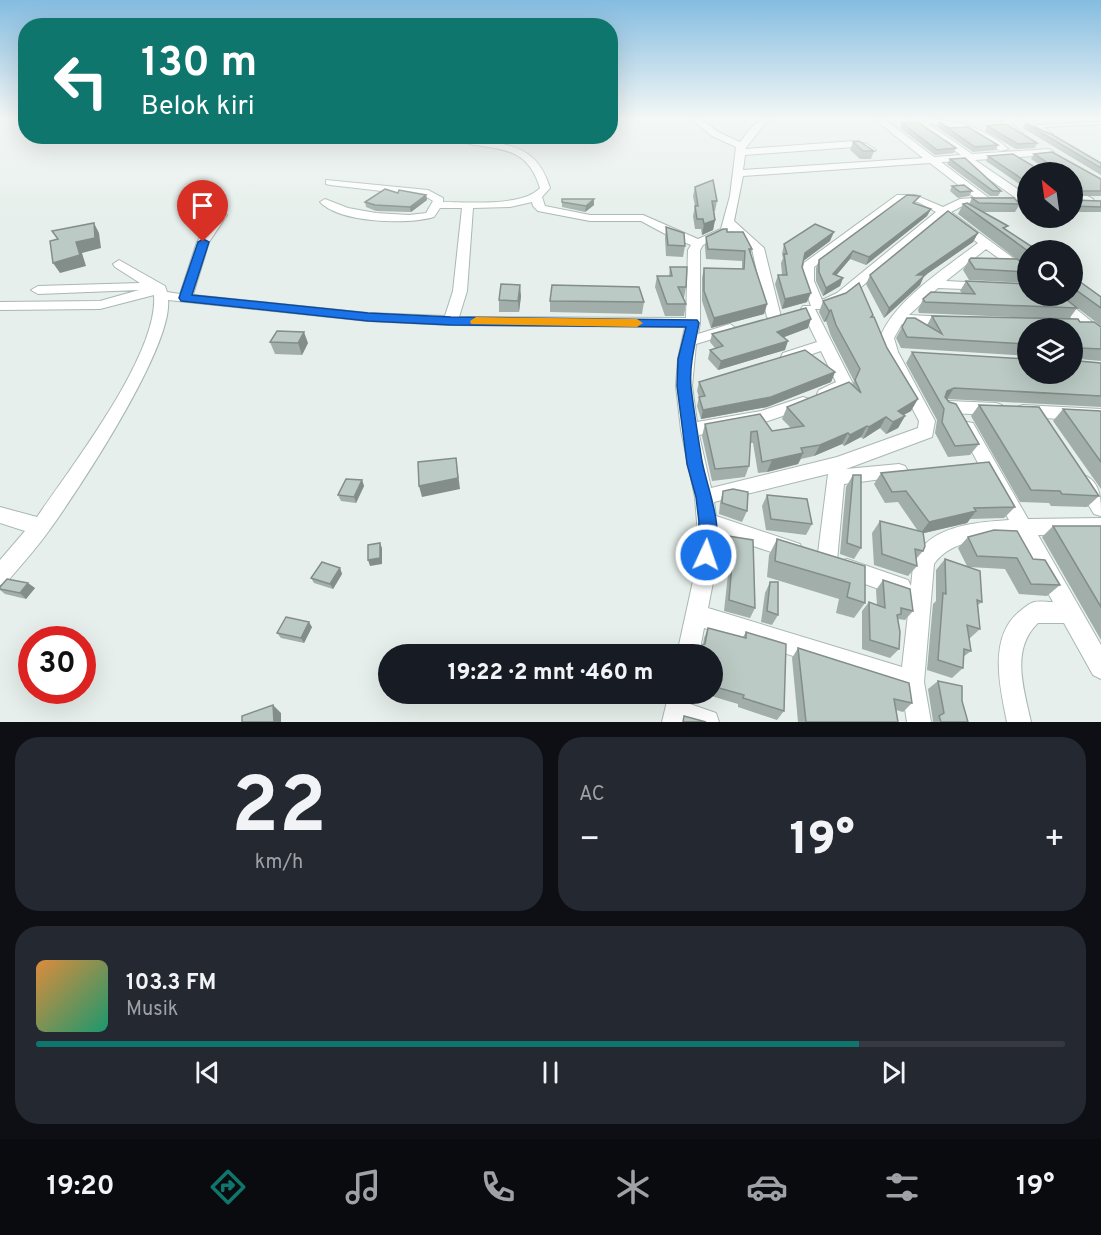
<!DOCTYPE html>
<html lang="id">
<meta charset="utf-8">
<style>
:root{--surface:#171b24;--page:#242831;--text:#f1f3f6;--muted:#9ea1a6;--line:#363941;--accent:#0f766e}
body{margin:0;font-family:Overpass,sans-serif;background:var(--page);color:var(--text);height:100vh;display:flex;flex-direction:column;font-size:22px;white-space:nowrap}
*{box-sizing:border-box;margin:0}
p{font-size:20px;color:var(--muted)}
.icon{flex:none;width:33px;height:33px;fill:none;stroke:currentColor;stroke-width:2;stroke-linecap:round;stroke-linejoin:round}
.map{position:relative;height:722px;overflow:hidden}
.sheet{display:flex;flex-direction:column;gap:15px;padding:15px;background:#0d0f14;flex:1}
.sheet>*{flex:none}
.hud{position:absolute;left:18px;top:18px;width:600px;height:126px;border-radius:24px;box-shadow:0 6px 24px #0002;background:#0f766e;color:#fff;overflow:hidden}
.needle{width:39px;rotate:331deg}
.buttons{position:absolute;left:1017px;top:162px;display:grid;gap:12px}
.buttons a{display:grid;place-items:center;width:66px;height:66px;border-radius:50%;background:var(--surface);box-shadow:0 6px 24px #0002;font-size:30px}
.speed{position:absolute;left:18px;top:626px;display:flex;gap:12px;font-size:30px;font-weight:700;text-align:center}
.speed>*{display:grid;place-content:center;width:78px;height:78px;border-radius:50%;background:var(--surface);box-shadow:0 6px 24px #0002;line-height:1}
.speed .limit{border:9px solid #d22;background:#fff;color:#111}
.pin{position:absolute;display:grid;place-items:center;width:51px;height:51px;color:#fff;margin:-62px -26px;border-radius:50% 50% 50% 0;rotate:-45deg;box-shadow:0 0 6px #0007}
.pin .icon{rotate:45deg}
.me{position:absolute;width:66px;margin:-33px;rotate:3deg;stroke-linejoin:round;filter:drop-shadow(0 0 4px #0008)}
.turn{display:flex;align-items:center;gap:21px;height:126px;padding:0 24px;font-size:27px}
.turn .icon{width:78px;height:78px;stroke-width:2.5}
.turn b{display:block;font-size:42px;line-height:51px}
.big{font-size:45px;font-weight:800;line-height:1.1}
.sheet .card{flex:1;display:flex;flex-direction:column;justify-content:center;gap:9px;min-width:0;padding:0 21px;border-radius:24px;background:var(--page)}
.sheet .dial{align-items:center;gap:0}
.dial b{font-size:78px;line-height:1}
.song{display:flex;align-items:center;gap:18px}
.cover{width:72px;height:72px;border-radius:9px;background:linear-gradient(135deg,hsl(30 70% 55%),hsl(160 70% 35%))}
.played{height:6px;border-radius:3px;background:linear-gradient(90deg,var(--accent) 80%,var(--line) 80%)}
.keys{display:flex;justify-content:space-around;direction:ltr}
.heat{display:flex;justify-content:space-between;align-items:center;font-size:33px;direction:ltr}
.sheet .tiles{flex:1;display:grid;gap:15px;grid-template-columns:1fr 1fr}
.card:last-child{grid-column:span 2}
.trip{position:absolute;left:378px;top:644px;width:345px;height:60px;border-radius:30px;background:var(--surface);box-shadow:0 6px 24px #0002;font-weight:800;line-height:60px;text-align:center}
.dock{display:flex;height:96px;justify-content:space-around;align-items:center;background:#090b0e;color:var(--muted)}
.dock .icon{width:42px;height:42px}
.dock .active{color:var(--accent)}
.dock b{font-size:27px;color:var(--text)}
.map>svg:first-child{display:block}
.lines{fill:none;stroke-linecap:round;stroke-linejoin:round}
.service-casing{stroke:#a8b8b2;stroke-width:2}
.minor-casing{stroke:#a8b8b2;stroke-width:2}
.service{fill:#fff;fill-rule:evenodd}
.minor{fill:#fff;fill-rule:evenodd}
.wall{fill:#a1aea9}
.shaded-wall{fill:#838d89}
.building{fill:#bbcac4;stroke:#838d89;stroke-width:1.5}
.route{fill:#1a73e8;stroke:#114b97;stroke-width:1.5}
.slow{fill:#f59e0b}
</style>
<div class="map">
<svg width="1101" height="722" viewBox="0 0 1101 722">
<rect width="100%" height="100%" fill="#e6efeb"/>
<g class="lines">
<defs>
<polygon id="service" points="1101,122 1101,124 1043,127 1053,134 1053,136 1051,136 1036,126 1038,125"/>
<g id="minor">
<path d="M690 118H700L718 132 740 142C750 130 756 118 773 118L763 126 745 149 854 141 867 144 876 150 871 153 854 147 745 155 743 170 923 158 873 118H883L934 157 961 155 918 125V122L907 118C943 118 981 123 1008 149L1000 151 967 130 927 123 972 154 1049 149 1054 152 1049 155 975 160 1028 196V204H966L951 212 1028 269V280L986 249 946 281 984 283 989 284 991 287 989 290 938 288 909 315 951 317 958 321 956 324H902L894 338 898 352 935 421 932 437 846 469 899 464 905 466 908 471 905 476 844 484 837 561 834 568 827 570 820 568 817 561 828 474 714 502 716 516 800 544 803 550 800 556 793 559 716 534 715 572 708 608 902 667 911 588 908 594 901 597 840 575 837 568 840 561 847 559 908 580 911 586C912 579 912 570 914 563 924 526 977 522 1009 520L959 428 961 423 967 422 973 423 1028 519 1101 518V534L1038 535 1101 645V679L1093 675 1064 623H1038C1010 649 1024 690 1031 722H1007C1000 688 988 638 1019 612 1024 608 1028 604 1034 602 1040 601 1047 602 1053 602L1017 536C990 538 951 539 934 564L924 682 931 722H907L902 690 704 628 699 654H677L695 572 697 522 695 497 681 430 676 386 678 359 685 327 451 325 368 321 168 300C173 347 78 491 48 532 36 549 21 565 7 582L0 585V560L25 531 0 523V507L37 517C71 467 159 354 154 295L100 309 0 310V302L100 301 139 290 38 294 31 290 38 286 140 283 115 267 113 264 119 260 165 286 167 292 180 294 197 242 217 213 221 212 227 215 209 242 193 295 368 313 445 316 453 291 462 208H440L434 217C407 225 340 223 320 202L325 199 348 208 376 213 409 215 426 213 433 201 425 196 330 185 326 184V180L428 190 443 198V202C468 202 523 207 540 188 530 156 513 150 482 146 475 145 469 145 463 141 470 137 478 140 486 141 520 146 539 153 550 188L542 197 545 206 590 215H643L698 239 721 229 730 196 736 147 712 136ZM963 161 1016 198H989L941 162ZM930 163 975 198 960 199 943 207 915 195H897L804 263 801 276 811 306H803L801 309 817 342 783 353 781 357 788 362 821 351 836 382 819 390 817 394 819 398C833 402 845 393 852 382L815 309H823L824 305H833L847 299 943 217 978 243C947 267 893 301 880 338L886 359 919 421 918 428 837 457 711 488 699 435 762 423 809 407 811 403 809 399 803 397 761 411 697 422 692 386 696 344 735 332 737 329 730 324 698 334 700 323V250L703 245 732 231 752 249 767 317 774 321 781 317 764 248 734 221 743 176ZM903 200 918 202 936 212 837 293 822 300 814 281V267ZM532 202 533 206 538 211 590 221H641L669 236 691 245 688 250 686 318 459 317 467 291 473 208 510 207Z"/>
<polygon points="1008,118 1020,118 1010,124 1023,133 1023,137 1017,137 1001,126 1001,122"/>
<polygon points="1072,188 1093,199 1094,201 1089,204 1072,196"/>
<polygon points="1045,296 1060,296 1101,329 1101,341 1096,339"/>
<polygon points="948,401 996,403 1002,405 1004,409 1002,413 996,415 948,413 942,411 940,407 942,403"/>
<polygon points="1023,405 1101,409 1101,421 1023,417 1017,415 1015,411 1017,407"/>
<path d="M1084 475C1101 482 1101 500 1101 516L1094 514 1075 483 1078 478Z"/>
<polygon points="669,693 693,693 690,704 716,713 719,722 662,722"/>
</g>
</defs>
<!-- service casing -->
<use href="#service" class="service-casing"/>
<!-- minor casing -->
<use href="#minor" class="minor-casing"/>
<!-- service -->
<use href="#service" class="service"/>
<!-- minor -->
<use href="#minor" class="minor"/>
</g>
<!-- wall -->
<g class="wall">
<polygon points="939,122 949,128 998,145 996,150 973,152 937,127"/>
<polygon points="902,123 956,148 954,153 935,155 900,128"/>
<polygon points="1025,123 1101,163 1101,175 1023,128"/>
<polygon points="987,126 1037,143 1035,148 1016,149 985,131"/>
<polygon points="853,142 874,151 871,159 860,159 850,150"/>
<polygon points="1034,154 1101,179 1101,196 1073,196 1074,200 1101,201 1101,212 1072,212 1072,172 1028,172 1028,190 986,161 988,156 1038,169 1047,169 1031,159"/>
<polygon points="950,159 1001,191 998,196 990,196 947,164"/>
<polygon points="952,186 972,191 969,196 958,198 950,191"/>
<polygon points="695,187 717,201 715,211 714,211 715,220 713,230 702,235 701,229 695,229 693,216 695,206 693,196"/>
<polygon points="398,193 426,195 427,200 411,212 376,211 366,207 365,202"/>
<polygon points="972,198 1020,204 1015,212 983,212 1006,229 1028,250 1028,283 969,280 963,270 969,260 1019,261 958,214 963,204 969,204"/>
<polygon points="562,199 594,199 594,205 585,212 562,207"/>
<polygon points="917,204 931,209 927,216 866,265 850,259 836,275 843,278 840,286 823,296 816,281 816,268 819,260"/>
<polygon points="666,227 685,246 683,257 666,256 665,238"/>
<polygon points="727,232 752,249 751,254 767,304 764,314 711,328 702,301 702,278 704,268 742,269 742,261 706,259 705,247 706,237"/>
<polygon points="978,233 973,242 924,276 920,285 884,318 866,284 870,275"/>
<polygon points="830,241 803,261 802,267 807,302 782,309 775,284 778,275 782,275 781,263 783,258 782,254 784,244"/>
<polygon points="670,267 686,287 684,298 683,298 686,304 684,316 665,316 655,287 657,276 669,276"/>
<polygon points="1072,276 1101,297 1101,326 1062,296 1072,296"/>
<polygon points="966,281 1077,308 1069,319 1101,327 1101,361 1079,359 1079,361 1101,363 1101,407 947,399 979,444 970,455 948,457 935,433 937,420 906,363 912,352 1072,374 1028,328 1028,356 901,348 896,338 907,318 927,325 932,316 1039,318 919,313 918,310 923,299 962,293 960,291"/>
<polygon points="521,296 519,312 499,312 499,300"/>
<polygon points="550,301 644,302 642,314 550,312"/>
<polygon points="823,301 873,317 911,411 903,415 905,416 898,428 886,434 880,428 863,439 861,437 844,446 842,444 814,456 801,459 798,464 767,472 758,473 753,443 750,443 749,466 745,477 712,481 702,436 705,424 772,431 791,428 782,419 787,407 852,385 854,381 831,336 826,321 824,322 819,312"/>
<polygon points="808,328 784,337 785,350 718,370 708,359 710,350 715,348 710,342 712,334"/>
<polygon points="270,342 308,343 302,355 275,354"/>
<polygon points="835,372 831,382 767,407 701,419 697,406 699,397 697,391 699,382"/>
<polygon points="979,405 1099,496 1087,507 1051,506 1049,503 1020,502 971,416"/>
<polygon points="1063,409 1101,411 1101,489 1053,421"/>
<polygon points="881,473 1015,507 1004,518 970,519 967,523 924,533 923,551 916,559 917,566 908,576 874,565 872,533 880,521 918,531 898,502 885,503 874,484"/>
<polygon points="853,475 861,548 854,559 840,554 846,487"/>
<polygon points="362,480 364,486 356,503 341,501 338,495"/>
<polygon points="723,491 747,511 742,522 719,514 720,503"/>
<polygon points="767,495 812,524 806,535 766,530 762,506"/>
<polygon points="1053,526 1101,526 1101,640 1042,537"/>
<polygon points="722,535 755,608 750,618 724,611 728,574 717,572 718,546"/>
<polygon points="968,537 1033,559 1060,585 1047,596 1019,594 1005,569 969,567 982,602 978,605 980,629 969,639 971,651 963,657 963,668 952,678 927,670 933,604 936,601 936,570 945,559 967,566 958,548"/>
<polygon points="777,539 865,566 865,603 854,618 836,613 839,599 767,577 769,555"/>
<polygon points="340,568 342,574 333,589 314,583 311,578"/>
<polygon points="883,580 913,611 905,620 898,619 899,649 890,658 862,649 862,611 869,602 877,605 876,590"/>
<polygon points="770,582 778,615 772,625 761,622 765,593"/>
<polygon points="0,587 35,588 26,599 5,594 0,590"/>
<polygon points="312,627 304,643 281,638 277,633"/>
<polygon points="708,628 743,637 746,632 784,711 777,720 738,707 738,704 701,693 712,693 712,654 697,654 700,646 703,645 704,638"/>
<polygon points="798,648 912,703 903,712 896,710 898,722 798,722 792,658"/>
<polygon points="938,681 962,701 968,722 932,722 933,721 928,689"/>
</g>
<!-- shaded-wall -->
<g class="shaded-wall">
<polygon points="426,195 427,200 411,212 410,207"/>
<polygon points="594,199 594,205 585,212 586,206"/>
<polygon points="931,209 927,216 866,265 869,257"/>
<polygon points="715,220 713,230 702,235 704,224"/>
<polygon points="94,223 99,233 101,248 82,253 86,266 60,273 53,263"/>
<polygon points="834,232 830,241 802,262 805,253"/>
<polygon points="978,233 973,242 924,276 920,285 884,318 889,308 917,275"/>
<polygon points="853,251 850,259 830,283 833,274"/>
<polygon points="843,278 840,286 823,296 826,288"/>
<polygon points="520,285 521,296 519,312 518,301"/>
<polygon points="811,293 807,302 782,309 785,299"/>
<polygon points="767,304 764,314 711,328 714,318"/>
<polygon points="831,310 826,321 824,322 829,311"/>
<polygon points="811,319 808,328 774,341 777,332"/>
<polygon points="304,332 308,343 302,355 298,343"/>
<polygon points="788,341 785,350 718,370 721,361"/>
<polygon points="835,372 831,382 767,407 701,419 703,410"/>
<polygon points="954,388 947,399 940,402 947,391"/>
<polygon points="918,399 911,411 891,422 898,411"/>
<polygon points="905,416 898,428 886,434 893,422"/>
<polygon points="886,417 880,428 863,439 869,427"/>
<polygon points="867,426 861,437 844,446 850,435"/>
<polygon points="848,433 842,444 814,456 820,445"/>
<polygon points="803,453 798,464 767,472 772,460"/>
<polygon points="456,458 460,489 422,497 419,486"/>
<polygon points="362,480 364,486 356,503 354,497"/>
<polygon points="976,511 967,523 920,534 929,522"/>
<polygon points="380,543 382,548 382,564 370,566 368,560"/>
<polygon points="340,568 342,574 333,589 330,584"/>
<polygon points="28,583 35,588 26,599 20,593"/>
<polygon points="309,622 312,627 304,643 301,638"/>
<polygon points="273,705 281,713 281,722 274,722"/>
</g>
<!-- building -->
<g class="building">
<polygon points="939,122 949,128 968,127 998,145 975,147"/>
<polygon points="902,123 919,123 956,148 937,150"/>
<polygon points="1025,123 1051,134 1101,163 1101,168"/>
<polygon points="1006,124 1037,143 1018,144 987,126"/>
<polygon points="859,141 874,151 863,151 853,142"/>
<polygon points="1052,152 1101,179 1101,191 1075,191 1073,193 1074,200 1101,201 1101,207 1072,206 1072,172 1028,172 1028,183 988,156 1013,154 1038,169 1050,169 1051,165 1034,154"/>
<polygon points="965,158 1001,191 993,191 950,159"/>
<polygon points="713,180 717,201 712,201 715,220 704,224 703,219 697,219 695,206 698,206 695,187"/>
<polygon points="964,185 972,191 960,192 952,186"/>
<polygon points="385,189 398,193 399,190 426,195 410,207 375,205 365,202"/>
<polygon points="907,195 920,196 913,203 931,209 869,257 853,251 833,274 843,278 826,288 819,272 819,260"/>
<polygon points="972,198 1014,198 1020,204 979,203"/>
<polygon points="562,199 594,199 586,206 562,202"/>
<polygon points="967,203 1008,226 1003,228 1037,250 1028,250 1028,251 963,204"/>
<polygon points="948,211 978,233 917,275 925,275 889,308 870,275"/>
<polygon points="94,223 95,238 76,242 80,255 53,263 50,241 58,239 52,231"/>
<polygon points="815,224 834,232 805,253 802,267 811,293 785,299 778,275 787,275 784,254 787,254 784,244"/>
<polygon points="666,227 684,233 685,246 668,245"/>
<polygon points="723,229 727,229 727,232 743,232 752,249 749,249 767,304 714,318 704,291 704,268 744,269 745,251 708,249 706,237"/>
<polygon points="971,258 1017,259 1028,266 1028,272 975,269 969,260"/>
<polygon points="670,267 687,267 686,287 678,287 686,304 667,304 657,276 672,276"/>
<polygon points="1072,276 1101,297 1101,308 1072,287"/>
<polygon points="966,281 1028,284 1028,296 1062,296 1077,308 925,302 923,299 931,292 975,294"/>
<polygon points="859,283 873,315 871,317 874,317 887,348 918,399 898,411 905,416 893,422 886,417 869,427 867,426 850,435 848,433 820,445 801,448 803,453 762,462 757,431 751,432 749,466 715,469 705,424 760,414 772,431 804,426 787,407 849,382 861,393 855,380 860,369 836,325 831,310 829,311 823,301 846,293"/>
<polygon points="501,284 520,285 518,301 499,300"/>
<polygon points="552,285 639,287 644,302 550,301"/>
<polygon points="806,308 811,319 777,332 788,341 721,361 710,350 723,346 712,334"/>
<polygon points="932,316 1078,319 1080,322 1094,322 1101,327 1101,349 1081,348 1079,350 1079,361 1101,363 1101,396 954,388 947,391 945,397 949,402 956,404 979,444 955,446 942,422 944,409 912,352 1028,359 1028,374 1072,374 1072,328 1028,328 1028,344 907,337 902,327 907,318 915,318 942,334"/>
<polygon points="277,331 304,332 298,343 270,342"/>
<polygon points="805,350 835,372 771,397 703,410 699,397 705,396 699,382"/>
<polygon points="979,405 1039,407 1099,496 1062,494 1060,491 1031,490"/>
<polygon points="1063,409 1101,411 1101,462"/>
<polygon points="456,458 458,478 419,486 418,462"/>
<polygon points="989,462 1015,507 974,508 976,511 929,522 906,491 892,492 881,473"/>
<polygon points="853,475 861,475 861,548 847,543"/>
<polygon points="346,479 362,480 354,497 338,495"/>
<polygon points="733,489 748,492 747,511 722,503 723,491"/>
<polygon points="767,495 807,499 812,524 771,519"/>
<polygon points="880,521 923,532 925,546 923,551 915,549 917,566 882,554"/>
<polygon points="1053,526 1101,526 1101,607"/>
<polygon points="994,530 1017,531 1033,559 1045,560 1060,585 1031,584 1017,558 977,556 968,537"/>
<polygon points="722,535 753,540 755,608 729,600 732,563 721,561"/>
<polygon points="777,539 865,566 865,603 847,597 850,583 775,561"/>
<polygon points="380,543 380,558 368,560 368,545"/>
<polygon points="945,559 980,571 982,602 977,600 980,629 967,625 971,651 964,649 963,668 938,660 943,593 946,594"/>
<polygon points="322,562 340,568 330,584 311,578"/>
<polygon points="7,579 28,583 20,593 0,589 0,587"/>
<polygon points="883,580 910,589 913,611 901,608 901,614 897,615 900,632 899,649 870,640 869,602 885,608"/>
<polygon points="770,582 778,582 778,615 767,611"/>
<polygon points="286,617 309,622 301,638 277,633"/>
<polygon points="708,628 746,638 746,632 749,633 786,644 784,711 743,698 744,695 712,686 712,654 699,654 700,646 705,644"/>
<polygon points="798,648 909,683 912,703 894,699 898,722 806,722"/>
<polygon points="938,681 962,686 962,701 968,722 941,722 939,716 944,713"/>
<polygon points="273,705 274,722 242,722 242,716"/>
<polygon points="684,716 706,722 683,722"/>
</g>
<!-- sky -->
<linearGradient id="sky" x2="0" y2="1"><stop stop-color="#84bce0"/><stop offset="0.54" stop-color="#f4f8f6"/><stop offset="1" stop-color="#f4f8f6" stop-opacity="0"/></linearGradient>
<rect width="1101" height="219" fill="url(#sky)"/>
<!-- route -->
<path class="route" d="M203 239 209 242 192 295 368 313 451 317 697 320 699 323C695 344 689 366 691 387 694 412 698 437 702 461 708 492 726 530 712 561L706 564 699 561 696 555 699 522 696 497 687 464 677 386 678 359 686 327 451 325 368 321 181 301 179 298 198 242Z"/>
<!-- slow -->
<polygon class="slow" points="476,317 637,319 643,323 637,327 471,324 470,321"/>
</svg>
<div class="buttons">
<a><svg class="needle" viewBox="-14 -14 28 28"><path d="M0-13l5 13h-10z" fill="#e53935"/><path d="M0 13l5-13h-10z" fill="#9ea1a6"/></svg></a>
<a><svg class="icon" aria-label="search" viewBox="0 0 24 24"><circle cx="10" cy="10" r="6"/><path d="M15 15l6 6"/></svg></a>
<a><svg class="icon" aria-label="layers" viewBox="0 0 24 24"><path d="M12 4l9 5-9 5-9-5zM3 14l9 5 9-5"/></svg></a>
</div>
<div class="speed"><div class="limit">30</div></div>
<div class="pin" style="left:203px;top:242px;background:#d93025"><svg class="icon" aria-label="arrive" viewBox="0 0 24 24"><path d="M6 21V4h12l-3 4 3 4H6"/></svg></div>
<svg class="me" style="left:706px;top:555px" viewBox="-20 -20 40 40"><circle r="17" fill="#1a73e8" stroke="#fff" stroke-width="3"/><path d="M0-11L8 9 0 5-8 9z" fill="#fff"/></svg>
<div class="trip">19:22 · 2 mnt · 460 m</div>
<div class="hud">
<div class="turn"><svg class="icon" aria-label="left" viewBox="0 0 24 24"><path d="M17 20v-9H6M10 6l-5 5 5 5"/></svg><div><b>130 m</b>Belok kiri</div></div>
</div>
</div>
<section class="sheet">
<div class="tiles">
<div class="card dial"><b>22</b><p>km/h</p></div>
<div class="card"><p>AC</p>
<div class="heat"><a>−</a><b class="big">19°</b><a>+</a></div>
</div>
<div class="card">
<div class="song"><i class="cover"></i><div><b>103.3 FM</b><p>Musik</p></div></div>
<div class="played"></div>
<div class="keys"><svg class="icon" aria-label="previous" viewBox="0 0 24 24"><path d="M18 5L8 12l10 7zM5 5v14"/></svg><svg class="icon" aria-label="pause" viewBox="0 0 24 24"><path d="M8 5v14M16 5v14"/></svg><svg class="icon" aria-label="next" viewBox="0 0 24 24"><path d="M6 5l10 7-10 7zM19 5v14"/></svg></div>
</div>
</div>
</section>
<nav class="dock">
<b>19:20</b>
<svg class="icon active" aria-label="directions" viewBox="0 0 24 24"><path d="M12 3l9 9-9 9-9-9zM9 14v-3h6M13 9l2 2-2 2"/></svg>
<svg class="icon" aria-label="music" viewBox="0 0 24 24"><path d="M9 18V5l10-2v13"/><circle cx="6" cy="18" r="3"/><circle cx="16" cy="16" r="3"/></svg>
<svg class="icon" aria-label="phone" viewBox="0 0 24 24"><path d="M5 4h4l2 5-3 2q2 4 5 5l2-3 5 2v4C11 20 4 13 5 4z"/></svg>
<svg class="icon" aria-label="climate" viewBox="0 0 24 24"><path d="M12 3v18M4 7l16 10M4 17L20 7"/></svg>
<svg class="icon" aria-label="car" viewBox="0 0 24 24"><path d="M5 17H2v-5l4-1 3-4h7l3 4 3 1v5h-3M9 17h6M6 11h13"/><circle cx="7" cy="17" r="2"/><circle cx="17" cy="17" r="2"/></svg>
<svg class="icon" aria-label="filters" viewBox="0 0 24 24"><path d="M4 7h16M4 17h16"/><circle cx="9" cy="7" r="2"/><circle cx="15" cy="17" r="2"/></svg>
<b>19°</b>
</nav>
